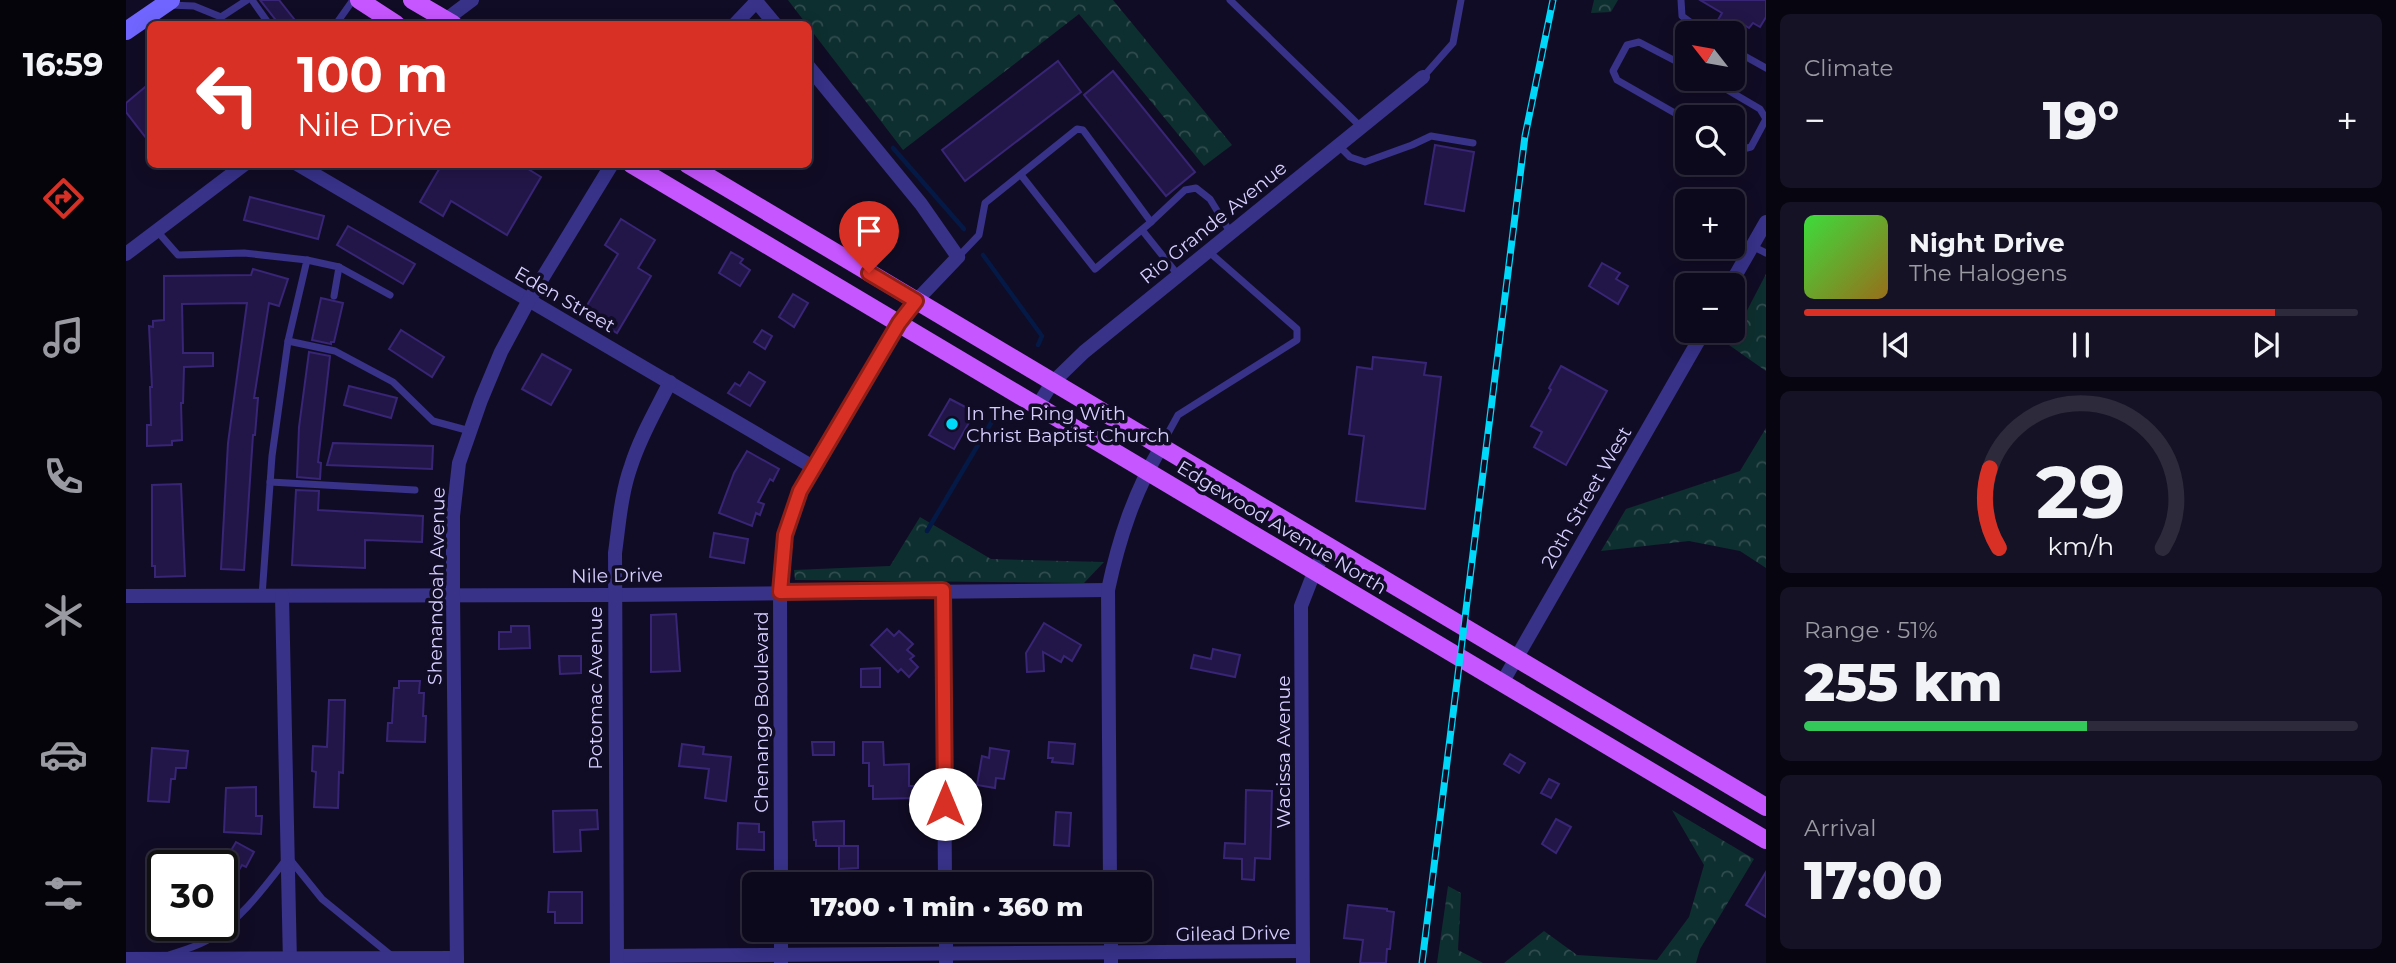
<!DOCTYPE html>
<meta charset="utf-8">
<style>
:root{--surface:#0d091c;--page:#161225;--text:#f1f3f6;--muted:#9a9aa3;--line:#2d2a3b;--accent:#d93025}
body{margin:0;font-family:Montserrat,sans-serif;background:var(--page);color:var(--text);height:100vh;display:flex;flex-direction:column;font-size:26px;white-space:nowrap}
*{box-sizing:border-box;margin:0}
p{font-size:23px;color:var(--muted)}
.icon{flex:none;width:38px;height:38px;fill:none;stroke:currentColor;stroke-width:2;stroke-linecap:round;stroke-linejoin:round}
.map{position:relative;flex:1;overflow:hidden}
.sheet{display:flex;flex-direction:column;gap:14px;padding:14px;background:#07050f;width:630px}
.sheet>*{flex:none}
.banner{position:absolute;left:21px;top:21px;width:665px;height:147px;border-radius:10px;box-shadow:0 4px 18px #0003,0 0 0 2px var(--line);background:#d93025;color:#fff;overflow:hidden}
.needle{width:46px;rotate:301deg}
.fabs{position:absolute;left:1549px;top:21px;display:grid;gap:14px}
.fabs a{display:grid;place-items:center;width:70px;height:70px;border-radius:10px;background:var(--surface);box-shadow:0 4px 18px #0003,0 0 0 2px var(--line);font-size:35px}
.speed{position:absolute;left:21px;top:850px;display:flex;gap:14px;font-size:35px;font-weight:700;text-align:center}
.speed>*{display:grid;place-content:center;width:91px;height:91px;border-radius:50%;background:var(--surface);box-shadow:0 4px 18px #0003,0 0 0 2px var(--line);line-height:1}
.speed .limit{border:4px solid #111;border-radius:10px;background:#fff;color:#111}
.pin{position:absolute;display:grid;place-items:center;width:60px;height:60px;color:#fff;margin:-72px -30px;border-radius:50% 50% 50% 0;rotate:-45deg;box-shadow:0 0 7px #0007}
.pin .icon{rotate:45deg}
.me{position:absolute;width:77px;margin:-38px;rotate:0deg;stroke-linejoin:round;filter:drop-shadow(0 0 5px #0008)}
.turn{display:flex;align-items:center;gap:24px;height:147px;padding:0 35px;font-size:32px}
.turn .icon{width:91px;height:91px;stroke-width:2.5}
.turn b{display:block;font-size:49px;line-height:60px}
.big{font-size:52px;font-weight:800;line-height:1.1}
.sheet .tile{flex:1;display:flex;flex-direction:column;justify-content:center;gap:10px;min-width:0;padding:0 24px;border-radius:10px;background:var(--page)}
.sheet .dial{align-items:center;gap:0}
.dial svg{height:182px;overflow:visible;fill:none;stroke:var(--line);stroke-width:7;stroke-linecap:round;text-anchor:middle}
.dial text{fill:var(--text);stroke:none}
.song{display:flex;align-items:center;gap:21px}
.cover{width:84px;height:84px;border-radius:10px;background:linear-gradient(135deg,hsl(120 70% 55%),hsl(40 70% 35%))}
.played{height:7px;border-radius:4px;background:linear-gradient(90deg,var(--accent) 85%,var(--line) 85%)}
.keys{display:flex;justify-content:space-around;direction:ltr}
.heat{display:flex;justify-content:space-between;align-items:center;font-size:38px;direction:ltr}
.charge{height:10px;border-radius:5px;background:linear-gradient(90deg,#34c759 51%,var(--line) 0)}
.trip{position:absolute;left:616px;top:872px;width:410px;height:70px;border-radius:10px;background:var(--surface);box-shadow:0 4px 18px #0003,0 0 0 2px var(--line);font-weight:800;line-height:70px;text-align:center}
main{display:flex;flex:1;min-height:0}
.tabs{display:flex;flex-direction:column;width:126px;justify-content:space-around;align-items:center;background:#05040b;color:var(--muted)}
.tabs .icon{width:49px;height:49px}
.tabs .selected{color:var(--accent)}
.tabs b{font-size:32px;color:var(--text)}
.map>svg:first-child{display:block}
.forest{fill:url(#forest-crowns)}
.lines{fill:none;stroke-linecap:round;stroke-linejoin:round}
.stream{stroke:#041945;stroke-width:4.5}
.building{fill:#221648;stroke:#382576;stroke-width:2}
.lane{stroke:#383289;stroke-width:7}
.street{stroke:#383289;stroke-width:14}
.secondary{stroke:#7066ff;stroke-width:18}
.primary{stroke:#c656ff;stroke-width:18}
.rail-casing{stroke:#00d8fa;stroke-width:7}
.rail{stroke:#110c25;stroke-width:4.5;stroke-dasharray:13;stroke-linecap:butt}
.route-casing{stroke:#8d1f18;stroke-width:18}
.route{stroke:#d93025;stroke-width:12}
.poi-dot{fill:#00d8fa;stroke:#110c25;stroke-width:2.5}
.labels{text-anchor:middle;stroke-width:7;stroke-linejoin:round;paint-order:stroke}
.street-label{font-size:19px;fill:#d7cfff;stroke:#110c25}
.poi-label{font-size:19px;fill:#d7cfff;stroke:#110c25;text-anchor:start}
</style>
<main>
<nav class="tabs">
<b>16:59</b>
<svg class="icon selected" aria-label="directions" viewBox="0 0 24 24"><path d="M12 3l9 9-9 9-9-9zM9 14v-3h6M13 9l2 2-2 2"/></svg>
<svg class="icon" aria-label="music" viewBox="0 0 24 24"><path d="M9 18V5l10-2v13"/><circle cx="6" cy="18" r="3"/><circle cx="16" cy="16" r="3"/></svg>
<svg class="icon" aria-label="phone" viewBox="0 0 24 24"><path d="M5 4h4l2 5-3 2q2 4 5 5l2-3 5 2v4C11 20 4 13 5 4z"/></svg>
<svg class="icon" aria-label="climate" viewBox="0 0 24 24"><path d="M12 3v18M4 7l16 10M4 17L20 7"/></svg>
<svg class="icon" aria-label="car" viewBox="0 0 24 24"><path d="M5 17H2v-5l4-1 3-4h7l3 4 3 1v5h-3M9 17h6M6 11h13"/><circle cx="7" cy="17" r="2"/><circle cx="17" cy="17" r="2"/></svg>
<svg class="icon" aria-label="filters" viewBox="0 0 24 24"><path d="M4 7h16M4 17h16"/><circle cx="9" cy="7" r="2"/><circle cx="15" cy="17" r="2"/></svg>
</nav>
<div class="map">
<svg width="1640" height="963" viewBox="0 0 1640 963">
<defs>
<pattern id="forest-crowns" width="20" height="18" patternUnits="userSpaceOnUse" patternTransform="scale(1.75)"><rect width="20" height="18" fill="#0e2f2f"/><path d="M2 6a3 3 0 1 1 6 0M12 15a3 3 0 1 1 6 0" fill="none" stroke="#304c4e"/></pattern>
</defs>
<rect width="100%" height="100%" fill="#110c25"/>
<!-- forest -->
<g class="forest">
<polygon points="662,0 987,0 1106,145 1078,166 953,14 777,150"/>
<polygon points="1468,0 1492,0 1485,12 1465,13"/>
<polygon points="1640,274 1640,371 1603,345"/>
<polygon points="1640,428 1640,568 1614,551 1563,541 1475,551 1500,509 1614,471"/>
<polygon points="794,517 865,559 978,562 958,583 669,580 668,570 764,566"/>
<polygon points="1546,810 1628,859 1574,949 1570,963 1378,963 1418,931 1451,955 1531,960 1563,917 1578,865"/>
<polygon points="1322,886 1335,893 1332,950 1357,963 1311,963"/>
</g>
<g class="lines">
<!-- stream -->
<g class="stream">
<polyline points="767,148 838,229"/>
<polyline points="857,255 916,336 912,345"/>
<polyline points="801,531 868,418"/>
</g>
</g>
<!-- building -->
<g class="building">
<polygon points="134,0 153,0 172,24 153,24"/>
<polygon points="1574,0 1640,0 1640,17 1634,27 1627,23 1623,28 1612,21 1604,33 1589,25 1596,13"/>
<polygon points="932,61 955,92 839,181 816,150"/>
<polygon points="987,71 1069,172 1040,196 958,95"/>
<polygon points="24,83 24,143 0,112 0,103"/>
<polygon points="1309,145 1348,152 1338,211 1299,204"/>
<polygon points="316,164 394,164 415,177 381,235 325,201 317,216 294,202"/>
<polygon points="124,197 198,216 192,239 118,220"/>
<polygon points="495,219 529,240 512,268 525,276 491,333 457,312 492,254 479,245"/>
<polygon points="222,226 289,264 277,284 211,245"/>
<polygon points="605,252 617,259 614,263 624,270 614,286 593,273"/>
<polygon points="1476,263 1494,273 1490,279 1502,286 1492,304 1463,286"/>
<polygon points="127,269 162,279 153,306 143,303 128,398 132,398 129,435 127,435 118,570 95,569 102,443 121,303 56,304 57,353 87,353 87,366 58,367 57,403 55,403 56,440 46,441 46,445 21,446 21,425 25,425 24,387 26,387 23,326 27,327 27,321 38,320 38,276 125,275"/>
<polygon points="667,294 682,303 668,327 653,317"/>
<polygon points="195,298 217,303 208,342 205,342 205,344 186,340"/>
<polygon points="275,330 318,357 306,377 263,349"/>
<polygon points="636,330 646,336 639,349 628,342"/>
<polygon points="183,352 204,356 192,462 195,463 194,479 171,477 173,427"/>
<polygon points="416,354 445,370 425,405 396,389"/>
<polygon points="1247,357 1300,363 1298,375 1315,377 1299,509 1230,501 1238,436 1223,434 1231,367 1246,369"/>
<polygon points="1435,366 1481,391 1440,465 1408,447 1416,432 1405,426 1425,390 1423,388"/>
<polygon points="623,372 639,382 624,406 602,393 609,383 614,386"/>
<polygon points="223,386 271,398 265,418 218,405"/>
<polygon points="824,399 849,412 828,449 803,435"/>
<polygon points="207,443 307,446 306,469 201,465"/>
<polygon points="621,451 653,469 647,481 644,479 632,502 638,504 634,515 630,513 626,526 593,513 608,473"/>
<polygon points="55,484 59,576 29,577 29,566 26,566 26,485"/>
<polygon points="170,490 193,491 192,510 297,516 296,542 239,540 239,568 166,565"/>
<polygon points="588,533 622,539 618,563 584,557"/>
<polygon points="550,614 554,671 525,672 525,615"/>
<polygon points="918,623 955,645 946,661 938,656 935,662 917,652 918,671 901,672 900,653"/>
<polygon points="385,626 403,626 404,648 373,649 373,632 385,632"/>
<polygon points="761,629 768,636 773,631 787,644 781,650 788,656 784,659 792,667 783,677 775,669 772,672 745,645"/>
<polygon points="1087,649 1114,655 1109,677 1065,668 1068,655 1085,659"/>
<polygon points="433,656 455,656 455,673 434,674"/>
<polygon points="754,668 754,687 735,687 735,669"/>
<polygon points="273,681 294,681 293,693 298,693 297,716 300,716 299,742 261,741 262,723 266,723 268,688 273,688"/>
<polygon points="203,700 219,700 217,773 213,772 212,808 188,807 190,772 186,771 187,746 201,747"/>
<polygon points="686,742 708,742 708,755 687,755"/>
<polygon points="737,742 757,742 758,765 783,764 783,786 791,786 792,798 747,799 747,786 743,786 743,763 737,763"/>
<polygon points="923,742 949,744 947,764 926,762 927,758 922,758"/>
<polygon points="556,744 578,747 577,754 605,757 600,801 579,798 583,769 553,766"/>
<polygon points="26,748 62,751 60,768 50,768 49,779 45,779 43,802 22,801"/>
<polygon points="864,748 883,751 878,779 870,778 869,788 851,785 856,756 863,758"/>
<polygon points="1384,754 1399,763 1393,773 1378,764"/>
<polygon points="1423,779 1433,784 1425,798 1415,793"/>
<polygon points="130,787 130,816 136,816 135,834 98,832 100,788"/>
<polygon points="1120,790 1146,791 1144,859 1129,858 1128,880 1116,879 1116,859 1098,858 1099,843 1119,844"/>
<polygon points="471,810 472,829 454,830 455,851 428,852 427,811"/>
<polygon points="930,812 945,813 943,846 928,845"/>
<polygon points="1430,819 1445,827 1430,853 1416,844"/>
<polygon points="718,821 718,846 690,846 690,840 688,840 687,822"/>
<polygon points="612,823 633,824 633,832 638,832 638,850 611,849"/>
<polygon points="110,842 128,852 120,867 116,865 108,878 96,872 96,857 100,859"/>
<polygon points="713,846 732,846 732,868 713,869"/>
<polygon points="1640,872 1640,917 1620,905"/>
<polygon points="423,892 456,892 456,923 429,923 429,912 422,912"/>
<polygon points="1222,905 1261,909 1261,911 1268,912 1264,949 1261,949 1260,963 1234,963 1237,940 1218,938"/>
</g>
<g class="lines">
<!-- lane -->
<g class="lane">
<polyline points="126,0 143,24"/>
<polyline points="1104,0 1235,127"/>
<polyline points="1555,0 1556,16 1579,33"/>
<polyline points="43,5 68,6 95,17 121,0"/>
<polyline points="210,24 227,0"/>
<polyline points="1606,49 1640,68"/>
<polyline points="1561,67 1513,42 1501,45 1487,71 1491,80 1561,120"/>
<polyline points="1297,77 1327,43 1335,0"/>
<polyline points="1583,79 1634,109 1640,119 1625,147 1613,150 1606,146"/>
<polyline points="1213,146 1224,157 1239,162 1286,145 1305,136 1347,143"/>
<polyline points="895,175 969,269 1025,222 1059,190 1070,188 1084,199 1104,232"/>
<polyline points="1016,230 1052,275"/>
<polyline points="31,231 52,255 118,253 181,260 162,341 146,456 136,596"/>
<polyline points="1626,246 1640,253"/>
<polyline points="832,257 853,235 859,203 951,129 957,130 1025,222"/>
<polyline points="181,260 213,267 208,296"/>
<polyline points="213,267 264,295"/>
<polyline points="162,341 209,351 267,382 307,421 344,431"/>
<polyline points="1035,446 1052,415 1171,340 1171,329 1082,251"/>
<polyline points="144,482 289,490"/>
<path d="M43 955C55 951 69 947 80 941 114 921 138 888 162 857L196 899 267 957"/>
</g>
<!-- street -->
<g class="street">
<polyline points="629,0 649,24"/>
<polyline points="314,24 346,0"/>
<polyline points="609,24 630,2"/>
<polyline points="171,164 687,467"/>
<polyline points="0,254 119,164"/>
<polyline points="1604,285 1640,222"/>
<polyline points="911,407 926,383 958,352 1297,77"/>
<polyline points="817,590 819,884"/>
<polyline points="0,596 488,595 982,590"/>
<polyline points="156,596 164,963"/>
<polyline points="1376,683 1578,331"/>
<polyline points="655,884 654,592 659,535 674,491 773,323 790,301 832,257 795,204 682,66"/>
<path d="M984 884 982 590C993 538 1008 493 1035 447"/>
<polyline points="655,929 655,963"/>
<polyline points="820,929 820,963"/>
<polyline points="985,929 985,963"/>
<polyline points="491,956 1177,951"/>
<polyline points="0,959 331,958"/>
<polyline points="331,963 327,595 327,516 333,463 355,400 375,352 403,300 486,164"/>
<path d="M491 963 489 553C493 524 495 494 505 466 514 437 530 410 544 382"/>
<polyline points="1177,963 1175,606 1189,570 1202,546"/>
</g>
<!-- secondary -->
<polyline class="secondary" points="0,31 45,0"/>
<!-- primary -->
<g class="primary">
<polyline points="233,0 270,24"/>
<polyline points="286,0 327,24"/>
<polyline points="505,164 1640,840"/>
<polyline points="561,164 1640,807"/>
</g>
<defs>
<polyline id="rail" points="1296,963 1399,136 1427,0"/>
</defs>
<!-- rail casing -->
<use href="#rail" class="rail-casing"/>
<!-- rail -->
<use href="#rail" class="rail"/>
</g>
<g class="lines">
<defs>
<polyline id="route" points="743,273 790,301 773,323 674,491 659,535 654,592 817,590 819,804"/>
</defs>
<!-- route casing -->
<use href="#route" class="route-casing"/>
<!-- route -->
<use href="#route" class="route"/>
</g>
<!-- markers -->
<circle class="poi-dot" cx="826" cy="424" r="7"/>
<g class="labels">
<!-- street labels -->
<g class="street-label">
<text transform="translate(1087 222) rotate(-39)" y="7">Rio Grande Avenue</text>
<text transform="translate(439 299) rotate(30)" y="7">Eden Street</text>
<text transform="translate(1460 497) rotate(-60)" y="7">20th Street West</text>
<text transform="translate(1156 527) rotate(31)" y="7">Edgewood Avenue North</text>
<text transform="translate(491 575) rotate(-1)" y="7">Nile Drive</text>
<text transform="translate(310 586) rotate(-89)" y="7">Shenandoah Avenue</text>
<text transform="translate(469 688) rotate(-90)" y="7">Potomac Avenue</text>
<text transform="translate(635 712) rotate(-90)" y="7">Chenango Boulevard</text>
<text transform="translate(1157 752) rotate(-90)" y="7">Wacissa Avenue</text>
<text transform="translate(1107 933) rotate(-1)" y="7">Gilead Drive</text>
</g>
<!-- poi labels -->
<g class="poi-label">
<text x="840" y="420">In The Ring With<tspan x="840" dy="22">Christ Baptist Church</tspan></text>
</g>
</g>
</svg>
<div class="fabs">
<a><svg class="needle" viewBox="-14 -14 28 28"><path d="M0-13l5 13h-10z" fill="#e53935"/><path d="M0 13l5-13h-10z" fill="#9a9aa3"/></svg></a>
<a><svg class="icon" aria-label="search" viewBox="0 0 24 24"><circle cx="10" cy="10" r="6"/><path d="M15 15l6 6"/></svg></a>
<a>+</a>
<a>−</a>
</div>
<div class="speed"><div class="limit">30</div></div>
<div class="pin" style="left:743px;top:273px;background:#d93025"><svg class="icon" aria-label="arrive" viewBox="0 0 24 24"><path d="M6 21V4h12l-3 4 3 4H6"/></svg></div>
<svg class="me" style="left:819px;top:804px" viewBox="-20 -20 40 40"><circle r="19" fill="#fff"/><path d="M0-13L10 11 0 6-10 11z" fill="#d93025"/></svg>
<div class="trip">17:00 · 1 min · 360 m</div>
<div class="banner">
<div class="turn"><svg class="icon" aria-label="left" viewBox="0 0 24 24"><path d="M17 20v-9H6M10 6l-5 5 5 5"/></svg><div><b>100 m</b>Nile Drive</div></div>
</div>
</div>
<section class="sheet">
<div class="tile"><p>Climate</p>
<div class="heat"><a>−</a><b class="big">19°</b><a>+</a></div>
</div>
<div class="tile">
<div class="song"><i class="cover"></i><div><b>Night Drive</b><p>The Halogens</p></div></div>
<div class="played"></div>
<div class="keys"><svg class="icon" aria-label="previous" viewBox="0 0 24 24"><path d="M18 5L8 12l10 7zM5 5v14"/></svg><svg class="icon" aria-label="pause" viewBox="0 0 24 24"><path d="M8 5v14M16 5v14"/></svg><svg class="icon" aria-label="next" viewBox="0 0 24 24"><path d="M6 5l10 7-10 7zM19 5v14"/></svg></div>
</div>
<div class="tile dial"><svg viewBox="0 0 100 80">
<path d="M14 69A42 42 0 1 1 86 69"/>
<path d="M14 69A42 42 0 0 1 10 34" stroke="#d93025"/>
<text x="50" y="56" font-size="32" font-weight="700">29</text>
<text x="50" y="72" font-size="11">km/h</text>
</svg></div>
<div class="tile"><p>Range · 51%</p><b class="big">255 km</b><div class="charge"></div></div>
<div class="tile"><p>Arrival</p><b class="big">17:00</b></div>
</section>
</main>
